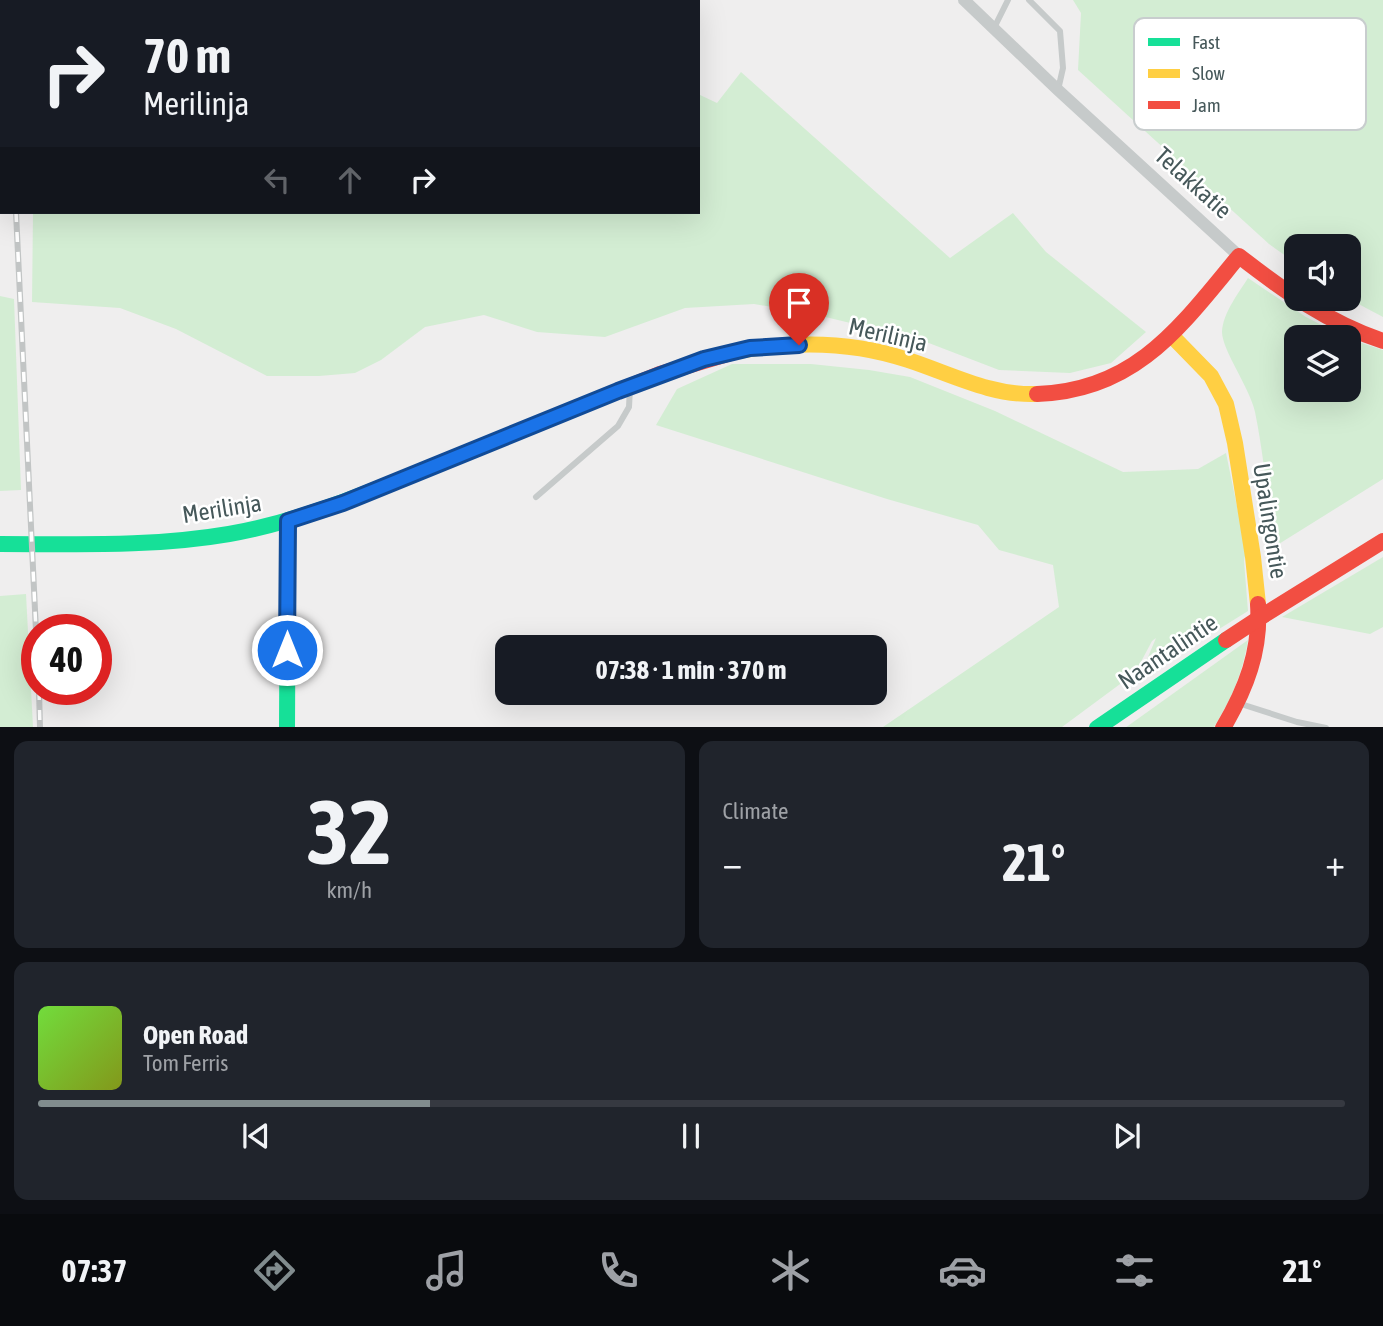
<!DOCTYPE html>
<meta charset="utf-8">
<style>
:root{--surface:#171b24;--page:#20242c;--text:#f1f3f6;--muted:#9ea1a6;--line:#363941;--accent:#818c8e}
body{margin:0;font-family:"Asap Condensed",sans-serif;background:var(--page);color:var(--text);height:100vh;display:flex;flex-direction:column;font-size:26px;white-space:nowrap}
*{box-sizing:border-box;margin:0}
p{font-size:23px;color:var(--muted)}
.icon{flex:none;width:38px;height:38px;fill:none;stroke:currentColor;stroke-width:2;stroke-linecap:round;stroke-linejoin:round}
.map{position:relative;height:727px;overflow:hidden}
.details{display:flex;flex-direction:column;gap:14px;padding:14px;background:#0d0f14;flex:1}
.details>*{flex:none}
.guide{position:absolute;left:0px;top:0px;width:700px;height:214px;box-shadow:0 7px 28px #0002;background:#171b24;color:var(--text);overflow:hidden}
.controls{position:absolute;left:1284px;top:234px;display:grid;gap:14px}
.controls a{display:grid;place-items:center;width:77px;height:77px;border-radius:14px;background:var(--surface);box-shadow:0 7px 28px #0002;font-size:35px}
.speed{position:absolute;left:21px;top:614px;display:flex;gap:14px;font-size:35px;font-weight:700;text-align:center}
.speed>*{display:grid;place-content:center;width:91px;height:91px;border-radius:50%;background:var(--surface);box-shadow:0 7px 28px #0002;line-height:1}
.speed .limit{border:10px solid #d22;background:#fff;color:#111}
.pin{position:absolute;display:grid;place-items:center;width:60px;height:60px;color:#fff;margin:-72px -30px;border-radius:50% 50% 50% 0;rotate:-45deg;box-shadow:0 0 7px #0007}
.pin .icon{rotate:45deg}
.me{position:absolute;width:77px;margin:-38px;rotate:0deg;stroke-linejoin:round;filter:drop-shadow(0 0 5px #0008)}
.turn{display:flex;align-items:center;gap:24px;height:147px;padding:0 28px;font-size:32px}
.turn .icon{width:91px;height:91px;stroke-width:2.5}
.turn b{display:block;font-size:49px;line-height:60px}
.lanes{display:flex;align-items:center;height:66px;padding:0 28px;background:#0003;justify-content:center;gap:35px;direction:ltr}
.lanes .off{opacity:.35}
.big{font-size:52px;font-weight:700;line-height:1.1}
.details .widget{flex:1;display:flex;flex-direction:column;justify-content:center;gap:10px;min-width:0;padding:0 24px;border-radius:14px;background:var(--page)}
.details .dial{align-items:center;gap:0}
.dial b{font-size:91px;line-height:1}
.song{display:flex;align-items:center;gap:21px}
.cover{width:84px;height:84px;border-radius:10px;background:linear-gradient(135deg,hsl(100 70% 55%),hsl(70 70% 35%))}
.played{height:7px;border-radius:4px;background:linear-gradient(90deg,var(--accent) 30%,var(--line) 30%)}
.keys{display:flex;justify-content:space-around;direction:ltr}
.heat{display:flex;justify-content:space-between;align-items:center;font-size:38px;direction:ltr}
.details .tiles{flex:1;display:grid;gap:14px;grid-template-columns:1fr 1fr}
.widget:last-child{grid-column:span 2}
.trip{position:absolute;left:495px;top:635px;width:392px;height:70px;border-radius:14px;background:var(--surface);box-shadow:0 7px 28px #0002;font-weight:700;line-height:70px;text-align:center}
.menu{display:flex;height:112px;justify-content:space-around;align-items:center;background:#090b0e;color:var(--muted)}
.menu .icon{width:49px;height:49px}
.menu .active{color:var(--accent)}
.menu b{font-size:32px;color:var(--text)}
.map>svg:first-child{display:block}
.green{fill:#d3edd3}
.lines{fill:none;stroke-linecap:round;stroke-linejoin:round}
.lane{stroke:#c6caca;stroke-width:6}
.street{stroke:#c6caca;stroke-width:12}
.fast{stroke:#16e098;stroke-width:16}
.slow{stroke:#ffcf43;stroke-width:16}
.jam{stroke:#f24e42;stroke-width:16}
.rail-casing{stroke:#c2c5c5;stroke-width:6}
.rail{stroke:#fff;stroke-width:3.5;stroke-dasharray:10;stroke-linecap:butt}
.jam-bridge{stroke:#f24e42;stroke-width:16}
.route-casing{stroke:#114b97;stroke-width:18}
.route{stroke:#1a73e8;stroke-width:12}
.labels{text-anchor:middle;stroke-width:5;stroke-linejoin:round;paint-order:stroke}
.street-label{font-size:24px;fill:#46585a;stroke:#fff}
.key{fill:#fff;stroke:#c8cdce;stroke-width:2}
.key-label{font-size:19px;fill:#46585a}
</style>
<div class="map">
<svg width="1383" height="728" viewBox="0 0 1383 728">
<rect width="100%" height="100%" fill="#efeeee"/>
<!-- green -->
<g class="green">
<polygon points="1073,0 1383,0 1383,317 1349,299 1349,247 1297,247 1297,264 1269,244 1078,70 1081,13"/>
<polygon points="741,72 950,258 1013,213 1046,252 1146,332 1111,363 1070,373 999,370 921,340 813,314 754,304 685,308 605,337 537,332 484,315 425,327 381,360 355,373 319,376 267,376 176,329 120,308 32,302 33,212 698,212 698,94 717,103"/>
<path d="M1248 278 1306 317 1347 338H1297V390H1349V339L1383 350V479L1274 547C1268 502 1264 456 1255 412 1250 388 1222 350 1222 332 1223 313 1238 294 1248 278Z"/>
<polygon points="0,296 14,299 21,490 0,491"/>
<polygon points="732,364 811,364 869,370 910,377 995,411 1123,472 1198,469 1226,453 1246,550 1244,561 1248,611 1142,677 1140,676 1156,638 1152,641 1135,673 1062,727 883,727 1059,607 1053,565 999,550 978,525 887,499 656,425 677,389"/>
<polygon points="1383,557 1383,627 1370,634 1282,617"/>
<polygon points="26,594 33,727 0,727 0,596"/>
<path d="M1248 640C1242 675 1232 697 1214 727L1125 728Z"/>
</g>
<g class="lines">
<!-- lane -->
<g class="lane">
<polyline points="1029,0 1060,31 1063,68 1058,90"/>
<polyline points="994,28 1008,0"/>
<polyline points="536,497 618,426 629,407 630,388"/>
<polyline points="1241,704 1297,722 1326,728"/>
</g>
<!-- street -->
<polyline class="street" points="964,0 1058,90 1239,256"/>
<!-- fast -->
<g class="fast">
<path d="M0 544C76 544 154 547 229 534 298 522 362 495 426 469"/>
<polyline points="287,728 288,521"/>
<polyline points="1097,728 1226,640"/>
</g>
<!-- slow -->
<g class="slow">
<polyline points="1172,336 1211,376 1226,404 1235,443 1253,557 1258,604"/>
<path d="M734 352C791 341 852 341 908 360 951 374 991 396 1037 394"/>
</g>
<!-- jam -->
<g class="jam">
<path d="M1037 394C1136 391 1181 326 1239 256 1284 291 1329 323 1383 341"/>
<polyline points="426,469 660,374 734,352"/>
<polyline points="1264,615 1383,541"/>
<path d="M1223 728C1246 689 1261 651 1258 604"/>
</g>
<defs>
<g id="rail">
<polyline points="3,0 3,2"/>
<polyline points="0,48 2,78"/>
<polyline points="16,212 37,652"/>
<polyline points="39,690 40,728"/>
</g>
</defs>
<!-- rail casing -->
<use href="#rail" class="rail-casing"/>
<!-- rail -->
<use href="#rail" class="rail"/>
<!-- jam-bridge -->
<polyline class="jam-bridge" points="1226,640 1264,615"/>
</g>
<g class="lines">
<defs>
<polyline id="route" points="287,650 288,521 343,503 618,391 704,359 750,348 799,345"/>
</defs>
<!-- route casing -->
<use href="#route" class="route-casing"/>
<!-- route -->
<use href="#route" class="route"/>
</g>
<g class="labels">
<!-- street labels -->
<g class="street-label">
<text transform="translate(1193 183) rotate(42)" y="8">Telakkatie</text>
<text transform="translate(888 335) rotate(13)" y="8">Merilinja</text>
<text transform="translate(222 509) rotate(-9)" y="8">Merilinja</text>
<text transform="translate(1270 521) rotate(81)" y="8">Upalingontie</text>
<text transform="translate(1168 652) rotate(-34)" y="8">Naantalintie</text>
</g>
</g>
<!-- legend -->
<rect x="1134" y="18" width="232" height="112" rx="10" class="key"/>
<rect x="1148" y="38" width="32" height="8" fill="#16e098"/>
<rect x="1148" y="69" width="32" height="9" fill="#ffcf43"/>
<rect x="1148" y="101" width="32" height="8" fill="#f24e42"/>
<g class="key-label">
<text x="1192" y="49">Fast</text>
<text x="1192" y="80">Slow</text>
<text x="1192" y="112">Jam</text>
</g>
</svg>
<div class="controls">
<a><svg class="icon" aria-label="sound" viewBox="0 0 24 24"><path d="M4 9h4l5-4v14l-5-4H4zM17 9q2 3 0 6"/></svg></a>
<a><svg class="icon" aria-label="layers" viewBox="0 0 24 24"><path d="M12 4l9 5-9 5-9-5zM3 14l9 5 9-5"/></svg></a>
</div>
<div class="speed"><div class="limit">40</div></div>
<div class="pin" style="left:799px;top:345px;background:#d93025"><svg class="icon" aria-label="arrive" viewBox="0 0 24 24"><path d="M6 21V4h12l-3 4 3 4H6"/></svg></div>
<svg class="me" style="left:287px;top:650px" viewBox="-20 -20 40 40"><circle r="17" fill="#1a73e8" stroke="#fff" stroke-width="3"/><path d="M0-11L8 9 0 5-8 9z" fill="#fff"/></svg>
<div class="trip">07:38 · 1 min · 370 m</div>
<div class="guide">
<div class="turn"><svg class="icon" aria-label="right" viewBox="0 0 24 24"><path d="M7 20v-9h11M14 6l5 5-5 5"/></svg><div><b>70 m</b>Merilinja</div></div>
<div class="lanes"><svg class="icon off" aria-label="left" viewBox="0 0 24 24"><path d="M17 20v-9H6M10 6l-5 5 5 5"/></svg><svg class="icon off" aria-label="ahead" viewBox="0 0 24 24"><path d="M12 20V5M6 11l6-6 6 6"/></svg><svg class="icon" aria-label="right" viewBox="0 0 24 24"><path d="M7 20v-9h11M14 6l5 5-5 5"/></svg></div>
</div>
</div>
<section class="details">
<div class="tiles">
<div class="widget dial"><b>32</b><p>km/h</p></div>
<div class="widget"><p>Climate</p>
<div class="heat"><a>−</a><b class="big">21°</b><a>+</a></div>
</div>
<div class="widget">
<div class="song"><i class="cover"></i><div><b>Open Road</b><p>Tom Ferris</p></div></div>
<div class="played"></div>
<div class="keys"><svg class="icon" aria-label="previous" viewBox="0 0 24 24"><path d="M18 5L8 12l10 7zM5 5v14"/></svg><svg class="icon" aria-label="pause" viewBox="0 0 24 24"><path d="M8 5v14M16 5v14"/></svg><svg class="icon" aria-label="next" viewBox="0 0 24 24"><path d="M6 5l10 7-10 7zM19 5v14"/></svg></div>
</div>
</div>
</section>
<nav class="menu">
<b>07:37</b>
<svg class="icon active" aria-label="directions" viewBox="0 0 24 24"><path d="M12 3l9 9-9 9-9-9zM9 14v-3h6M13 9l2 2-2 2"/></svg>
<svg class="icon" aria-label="music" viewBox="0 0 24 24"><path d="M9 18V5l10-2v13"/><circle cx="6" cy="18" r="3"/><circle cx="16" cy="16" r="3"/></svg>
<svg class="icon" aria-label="phone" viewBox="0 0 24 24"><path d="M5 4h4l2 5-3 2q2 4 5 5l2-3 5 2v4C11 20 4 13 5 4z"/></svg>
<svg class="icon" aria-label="climate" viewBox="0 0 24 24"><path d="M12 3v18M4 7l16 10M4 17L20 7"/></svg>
<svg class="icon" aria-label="car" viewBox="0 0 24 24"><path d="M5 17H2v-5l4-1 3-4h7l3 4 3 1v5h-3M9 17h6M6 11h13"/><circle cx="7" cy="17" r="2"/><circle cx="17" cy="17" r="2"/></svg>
<svg class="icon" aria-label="filters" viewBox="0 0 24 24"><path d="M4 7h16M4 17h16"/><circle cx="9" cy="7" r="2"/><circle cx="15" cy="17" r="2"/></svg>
<b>21°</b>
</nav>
